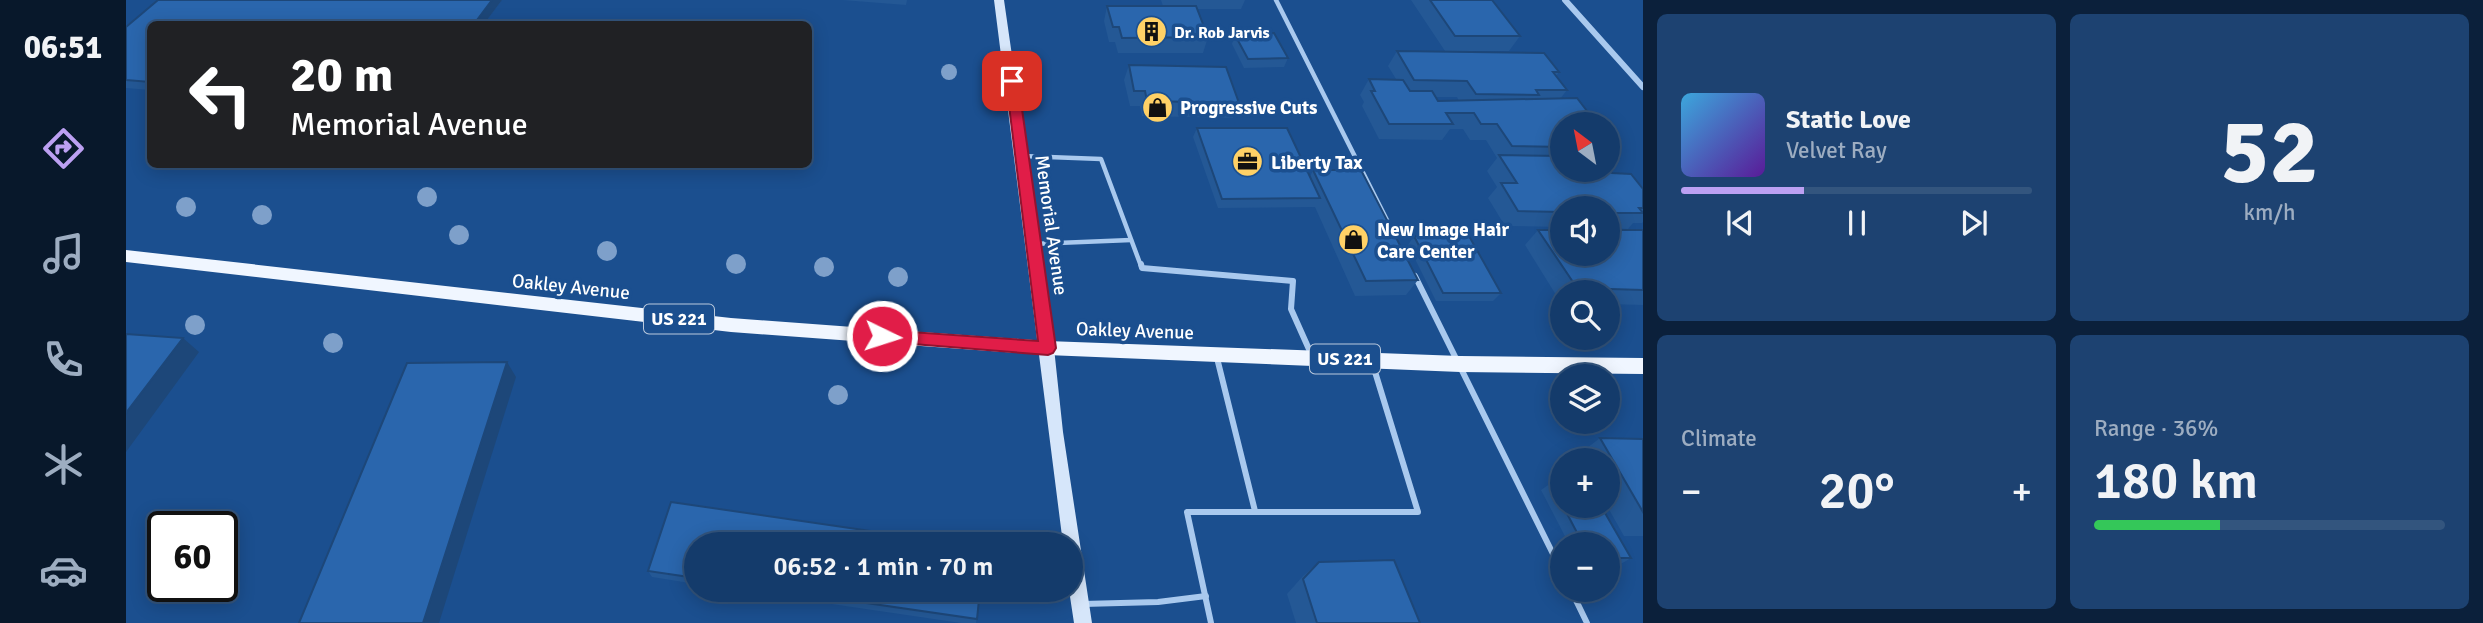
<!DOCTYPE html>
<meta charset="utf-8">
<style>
:root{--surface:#143b6b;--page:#1d4271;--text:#f1f3f6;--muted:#9dadc1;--line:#33557e;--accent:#bca0f2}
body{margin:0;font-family:Signika,sans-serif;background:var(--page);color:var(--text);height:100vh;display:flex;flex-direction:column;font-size:26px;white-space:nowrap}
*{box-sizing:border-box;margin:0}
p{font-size:23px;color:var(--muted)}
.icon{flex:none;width:38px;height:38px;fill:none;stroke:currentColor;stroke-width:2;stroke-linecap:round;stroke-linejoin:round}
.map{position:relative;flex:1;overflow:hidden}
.panel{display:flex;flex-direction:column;gap:14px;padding:14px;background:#0b203b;width:840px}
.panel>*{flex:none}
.guide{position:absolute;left:21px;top:21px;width:665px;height:147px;border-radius:10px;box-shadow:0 4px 18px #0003,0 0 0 2px var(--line);background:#202124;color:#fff;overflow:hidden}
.needle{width:46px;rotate:328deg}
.fabs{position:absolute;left:1424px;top:112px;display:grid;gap:14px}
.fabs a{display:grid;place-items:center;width:70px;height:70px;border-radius:50%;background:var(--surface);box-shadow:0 4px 18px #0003,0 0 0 2px var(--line);font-size:35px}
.speed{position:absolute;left:21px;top:511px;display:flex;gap:14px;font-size:35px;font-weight:700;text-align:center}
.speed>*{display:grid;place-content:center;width:91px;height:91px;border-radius:50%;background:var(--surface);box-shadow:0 4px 18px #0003,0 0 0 2px var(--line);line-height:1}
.speed .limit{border:4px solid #111;border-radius:10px;background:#fff;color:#111}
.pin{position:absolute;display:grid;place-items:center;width:60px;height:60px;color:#fff;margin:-30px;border-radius:14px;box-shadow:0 4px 10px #0006}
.me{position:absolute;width:77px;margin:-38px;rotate:94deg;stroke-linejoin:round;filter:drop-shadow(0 0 5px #0008)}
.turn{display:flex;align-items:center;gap:24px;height:147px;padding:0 28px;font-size:32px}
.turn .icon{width:91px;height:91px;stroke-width:2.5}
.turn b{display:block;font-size:49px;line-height:60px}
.big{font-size:52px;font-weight:600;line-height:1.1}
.panel .tile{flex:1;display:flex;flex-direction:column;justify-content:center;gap:10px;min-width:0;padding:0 24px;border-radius:10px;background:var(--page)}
.panel .dial{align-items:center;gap:0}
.dial b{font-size:91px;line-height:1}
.song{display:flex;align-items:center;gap:21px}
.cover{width:84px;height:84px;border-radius:10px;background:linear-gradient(135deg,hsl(200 70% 55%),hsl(270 70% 35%))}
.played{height:7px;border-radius:4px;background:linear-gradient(90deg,var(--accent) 35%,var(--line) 35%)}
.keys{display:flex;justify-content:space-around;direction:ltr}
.heat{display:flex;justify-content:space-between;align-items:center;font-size:38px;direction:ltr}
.charge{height:10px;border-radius:5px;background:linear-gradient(90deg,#34c759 36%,var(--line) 0)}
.panel .tiles{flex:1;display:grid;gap:14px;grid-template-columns:repeat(2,1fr)}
.trip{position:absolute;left:558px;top:532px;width:399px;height:70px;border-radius:35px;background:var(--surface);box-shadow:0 4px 18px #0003,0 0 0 2px var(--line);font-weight:600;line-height:70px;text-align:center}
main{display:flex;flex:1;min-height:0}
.dock{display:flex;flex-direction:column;width:126px;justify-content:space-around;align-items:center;background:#08182b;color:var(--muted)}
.dock .icon{width:49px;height:49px}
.dock .current{color:var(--accent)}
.dock b{font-size:32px;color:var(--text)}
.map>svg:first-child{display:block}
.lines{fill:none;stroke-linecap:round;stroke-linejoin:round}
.service-far1{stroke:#a9c9ee;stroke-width:4.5}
.service{stroke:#a9c9ee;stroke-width:6}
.minor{stroke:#a9c9ee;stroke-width:6}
.secondary{fill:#d6e6fa;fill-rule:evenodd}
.primary{fill:#f0f6ff;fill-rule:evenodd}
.tree{fill:#7ea0ca}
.wall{fill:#245895;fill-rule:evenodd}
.shaded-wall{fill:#1d4779}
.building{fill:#2a66ad;stroke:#1d4779;stroke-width:2}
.route{fill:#e11d48;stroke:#92132f;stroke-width:2}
.labels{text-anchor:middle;stroke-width:7;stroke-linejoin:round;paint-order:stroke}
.far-poi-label{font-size:16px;font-weight:bold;fill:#fff;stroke:#1b4f8f;text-anchor:start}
.shield{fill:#1b4f8f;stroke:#bbcadd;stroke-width:2}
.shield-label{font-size:18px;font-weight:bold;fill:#fff}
.poi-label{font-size:19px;font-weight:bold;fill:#fff;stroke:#1b4f8f;text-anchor:start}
.street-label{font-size:19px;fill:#fff;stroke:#1b4f8f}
</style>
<main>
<nav class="dock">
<b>06:51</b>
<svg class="icon current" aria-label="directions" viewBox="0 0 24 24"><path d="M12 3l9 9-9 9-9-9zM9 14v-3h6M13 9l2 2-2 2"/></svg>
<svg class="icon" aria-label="music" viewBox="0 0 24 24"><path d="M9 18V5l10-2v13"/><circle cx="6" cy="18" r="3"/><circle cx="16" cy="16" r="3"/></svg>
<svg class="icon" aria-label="phone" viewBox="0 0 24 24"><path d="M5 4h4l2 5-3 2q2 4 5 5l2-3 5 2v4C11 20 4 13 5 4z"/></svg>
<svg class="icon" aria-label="climate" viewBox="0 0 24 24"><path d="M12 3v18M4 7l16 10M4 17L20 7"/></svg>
<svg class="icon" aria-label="car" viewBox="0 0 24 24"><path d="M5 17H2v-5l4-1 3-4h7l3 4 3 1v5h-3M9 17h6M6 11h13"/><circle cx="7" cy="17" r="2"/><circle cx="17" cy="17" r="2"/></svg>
</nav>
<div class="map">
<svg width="1517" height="623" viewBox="0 0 1517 623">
<rect width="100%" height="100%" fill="#1b4f8f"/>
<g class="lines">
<!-- service-far1 -->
<g class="service-far1">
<polyline points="1150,0 1269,236"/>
<polyline points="896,156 975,159 1015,266"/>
<polyline points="907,244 1005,240"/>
</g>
<!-- service -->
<g class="service">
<polyline points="1015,264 1016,268 1167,281 1165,309 1186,356"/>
<polyline points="1289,276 1437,574"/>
<polyline points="1091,358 1129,511"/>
<polyline points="1445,590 1461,623"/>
<polyline points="957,604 1032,602 1080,596"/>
<polyline points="1085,623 1061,512 1292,512 1246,362"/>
</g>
<!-- minor -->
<polyline class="minor" points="1439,0 1517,87"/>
<!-- secondary -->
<polygon class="secondary" points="868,0 878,0 928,348 937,432 966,623 948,623 943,590 945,544 937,544"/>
<!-- primary -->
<polygon class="primary" points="0,250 605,318 781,331 921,341 1334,356 1517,358 1517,374 1334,372 921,355 781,345 605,332 0,262"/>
</g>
<!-- trees -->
<g class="tree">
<circle cx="823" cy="72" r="8"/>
<circle cx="301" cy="197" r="10"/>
<circle cx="60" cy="207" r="10"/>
<circle cx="136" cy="215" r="10"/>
<circle cx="333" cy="235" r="10"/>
<circle cx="481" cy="251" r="10"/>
<circle cx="610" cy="264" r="10"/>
<circle cx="698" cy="267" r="10"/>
<circle cx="772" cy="277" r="10"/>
<circle cx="69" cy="325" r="10"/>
<circle cx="207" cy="343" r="10"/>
<circle cx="712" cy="395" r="10"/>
</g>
<!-- wall -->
<g class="wall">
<polygon points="32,0 376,0 358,24 24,24 24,90 0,88 0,27"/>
<polygon points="716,0 781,0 780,5"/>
<polygon points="1035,0 1119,0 1115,9 1071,9 1082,37 1077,53 992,53 989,42 983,42 978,21 981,6 1037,6"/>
<polygon points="1285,0 1366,0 1394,36 1383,51 1319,51"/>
<polygon points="1109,35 1162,58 1158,67 1118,68 1106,44"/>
<path d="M1271 51 1433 72 1430 76 1441 90 1434 99 1437 124V170L1486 173 1517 189V222L1516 223H1507L1502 229 1482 228V208H1437V227L1379 226 1362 198 1371 187 1361 171 1371 158 1360 140H1344L1337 129H1324L1316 140 1253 139 1236 106 1238 102 1234 95 1243 79H1270L1262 66ZM1309 97H1331L1333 101H1312Z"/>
<polygon points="1003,65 1113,103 1107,118 1016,116 1014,106 1004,106 998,80"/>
<polygon points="1071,128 1184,177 1187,170 1292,280 1280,295 1229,296 1189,207 1092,208 1067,137"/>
<polygon points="1412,230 1517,230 1517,305 1482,304 1482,292 1437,292 1437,303 1435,303 1399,245"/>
<polygon points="1288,236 1375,293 1367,301 1310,301 1282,245"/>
<polygon points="1474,438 1517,439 1517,536 1498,536 1481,506 1482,506 1482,460 1455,460 1452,455"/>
<polygon points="1425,483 1505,558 1493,565 1482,565 1482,544 1443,544 1415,490"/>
<polygon points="570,544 570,584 526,577 522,571"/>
<polygon points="1193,562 1294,623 1170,623 1161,594 1177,576"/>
<polygon points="611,590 854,590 850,623 835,623"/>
</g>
<!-- shaded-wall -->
<g class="shaded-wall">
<polygon points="366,0 376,0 358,24 348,24"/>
<polygon points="57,338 73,352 0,452 0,413"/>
<polygon points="381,362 390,377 313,623 297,623"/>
</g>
<!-- building -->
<g class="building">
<polygon points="32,0 366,0 348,24 24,24 24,82 0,80 0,27"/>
<polygon points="1304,0 1366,0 1394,36 1329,36"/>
<polygon points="981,6 1070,6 1082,37 996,38 993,27 987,27"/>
<polygon points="1148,33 1162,58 1122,59 1109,35"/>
<polygon points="1271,51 1418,53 1433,72 1427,72 1441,90 1410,90 1413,95 1350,94 1341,81 1288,80"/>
<polygon points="1003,65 1100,67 1113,103 1021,101 1019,91 1008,91"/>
<polygon points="1243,79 1277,80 1284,91 1306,91 1312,101 1451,98 1471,124 1437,124 1437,147 1386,146 1371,124 1355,124 1348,113 1320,113 1327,124 1263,124 1245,91 1249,91"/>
<polygon points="1071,128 1161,128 1194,198 1096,199"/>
<polygon points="1373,155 1437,156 1437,170 1482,170 1482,168 1486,173 1505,174 1517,189 1517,208 1513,208 1517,213 1482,213 1482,208 1437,208 1437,212 1392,211 1375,183 1391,183"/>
<polygon points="1187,170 1235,170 1292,280 1240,281"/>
<polygon points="1412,230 1437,230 1437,254 1482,254 1482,230 1517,230 1517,290 1451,288"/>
<polygon points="1288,236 1343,236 1375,293 1317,293"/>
<polygon points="0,334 57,338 0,413"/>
<polygon points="381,362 297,623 173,623 281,363"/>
<polygon points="1474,438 1517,439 1517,512"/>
<polygon points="1425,483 1437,483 1437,505"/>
<polygon points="545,502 834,544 570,544 570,578 522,571"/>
<polygon points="1437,506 1475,506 1505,558 1482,558 1482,544 1457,544"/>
<polygon points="1268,560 1294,623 1191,623 1177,579 1193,562"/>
<polygon points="651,590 854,590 851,619"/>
</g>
<!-- route -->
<polygon class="route" points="886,78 892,81 930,348 927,353 922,355 750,341 748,336 750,332 756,330 912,341 880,81"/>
<!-- icons -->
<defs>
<symbol id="building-disc" viewBox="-11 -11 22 22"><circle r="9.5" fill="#ffd166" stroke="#1b4f8f"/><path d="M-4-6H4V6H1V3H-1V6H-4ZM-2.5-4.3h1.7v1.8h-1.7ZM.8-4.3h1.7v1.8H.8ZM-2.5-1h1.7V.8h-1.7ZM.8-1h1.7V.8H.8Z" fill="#111"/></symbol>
<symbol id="shop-disc" viewBox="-11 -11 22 22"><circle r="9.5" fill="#ffd166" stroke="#1b4f8f"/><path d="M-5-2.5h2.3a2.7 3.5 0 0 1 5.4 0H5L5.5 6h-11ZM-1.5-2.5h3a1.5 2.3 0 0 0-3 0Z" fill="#111"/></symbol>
<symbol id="office-disc" viewBox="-11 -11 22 22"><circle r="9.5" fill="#ffd166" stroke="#1b4f8f"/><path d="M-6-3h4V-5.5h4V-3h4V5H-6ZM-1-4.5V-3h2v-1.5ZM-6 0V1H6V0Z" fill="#111"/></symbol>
</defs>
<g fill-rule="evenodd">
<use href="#building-disc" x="1008" y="14" width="35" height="35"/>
<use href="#shop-disc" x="1014" y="90" width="35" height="35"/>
<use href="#office-disc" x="1104" y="144" width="35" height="35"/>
<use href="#shop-disc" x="1210" y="222" width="35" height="35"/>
</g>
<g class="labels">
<!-- far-poi labels -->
<g class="far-poi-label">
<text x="1048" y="38">Dr. Rob Jarvis</text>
</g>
<!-- shield labels -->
<g class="shield">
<rect x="518" y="304.5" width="70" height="29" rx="5"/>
<rect x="1184" y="344.5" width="70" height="29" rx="5"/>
</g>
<g class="shield-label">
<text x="553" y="325">US 221</text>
<text x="1219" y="365">US 221</text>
</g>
<!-- poi labels -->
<g class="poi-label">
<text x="1054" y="114">Progressive Cuts</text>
<text x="1145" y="169">Liberty Tax</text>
<text x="1251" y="236">New Image Hair<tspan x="1251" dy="22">Care Center</tspan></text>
</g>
<!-- street labels -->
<g class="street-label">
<text transform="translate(926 225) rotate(82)" y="7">Memorial Avenue</text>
<text transform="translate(445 286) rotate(6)" y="7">Oakley Avenue</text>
<text transform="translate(1009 330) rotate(2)" y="7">Oakley Avenue</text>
</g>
</g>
</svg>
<div class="fabs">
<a><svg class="needle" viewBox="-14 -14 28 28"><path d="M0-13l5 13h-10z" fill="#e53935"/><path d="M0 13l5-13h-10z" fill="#9dadc1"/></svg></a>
<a><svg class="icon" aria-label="sound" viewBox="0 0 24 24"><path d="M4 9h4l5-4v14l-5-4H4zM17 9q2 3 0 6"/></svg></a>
<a><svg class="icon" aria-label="search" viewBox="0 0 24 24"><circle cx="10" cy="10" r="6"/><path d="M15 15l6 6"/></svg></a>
<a><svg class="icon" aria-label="layers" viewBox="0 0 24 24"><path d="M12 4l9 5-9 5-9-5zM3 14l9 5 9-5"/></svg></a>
<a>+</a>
<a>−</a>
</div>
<div class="speed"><div class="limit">60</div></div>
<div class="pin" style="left:886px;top:81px;background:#d93025"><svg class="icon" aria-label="arrive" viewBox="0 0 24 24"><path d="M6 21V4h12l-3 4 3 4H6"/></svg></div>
<svg class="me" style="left:756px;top:336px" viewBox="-20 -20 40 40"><circle r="17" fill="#e11d48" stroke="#fff" stroke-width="3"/><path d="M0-11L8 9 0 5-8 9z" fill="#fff"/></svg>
<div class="trip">06:52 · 1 min · 70 m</div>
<div class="guide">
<div class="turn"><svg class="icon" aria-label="left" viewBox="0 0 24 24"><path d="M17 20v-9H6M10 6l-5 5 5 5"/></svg><div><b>20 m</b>Memorial Avenue</div></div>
</div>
</div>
<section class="panel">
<div class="tiles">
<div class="tile">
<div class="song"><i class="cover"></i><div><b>Static Love</b><p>Velvet Ray</p></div></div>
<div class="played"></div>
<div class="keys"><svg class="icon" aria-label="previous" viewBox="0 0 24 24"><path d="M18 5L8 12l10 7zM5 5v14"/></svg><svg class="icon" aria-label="pause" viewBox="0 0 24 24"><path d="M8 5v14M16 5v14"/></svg><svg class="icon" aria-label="next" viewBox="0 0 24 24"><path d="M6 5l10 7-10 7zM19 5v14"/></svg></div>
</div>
<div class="tile dial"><b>52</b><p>km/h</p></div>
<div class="tile"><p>Climate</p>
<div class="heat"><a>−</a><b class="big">20°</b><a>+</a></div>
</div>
<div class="tile"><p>Range · 36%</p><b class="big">180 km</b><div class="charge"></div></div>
</div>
</section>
</main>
